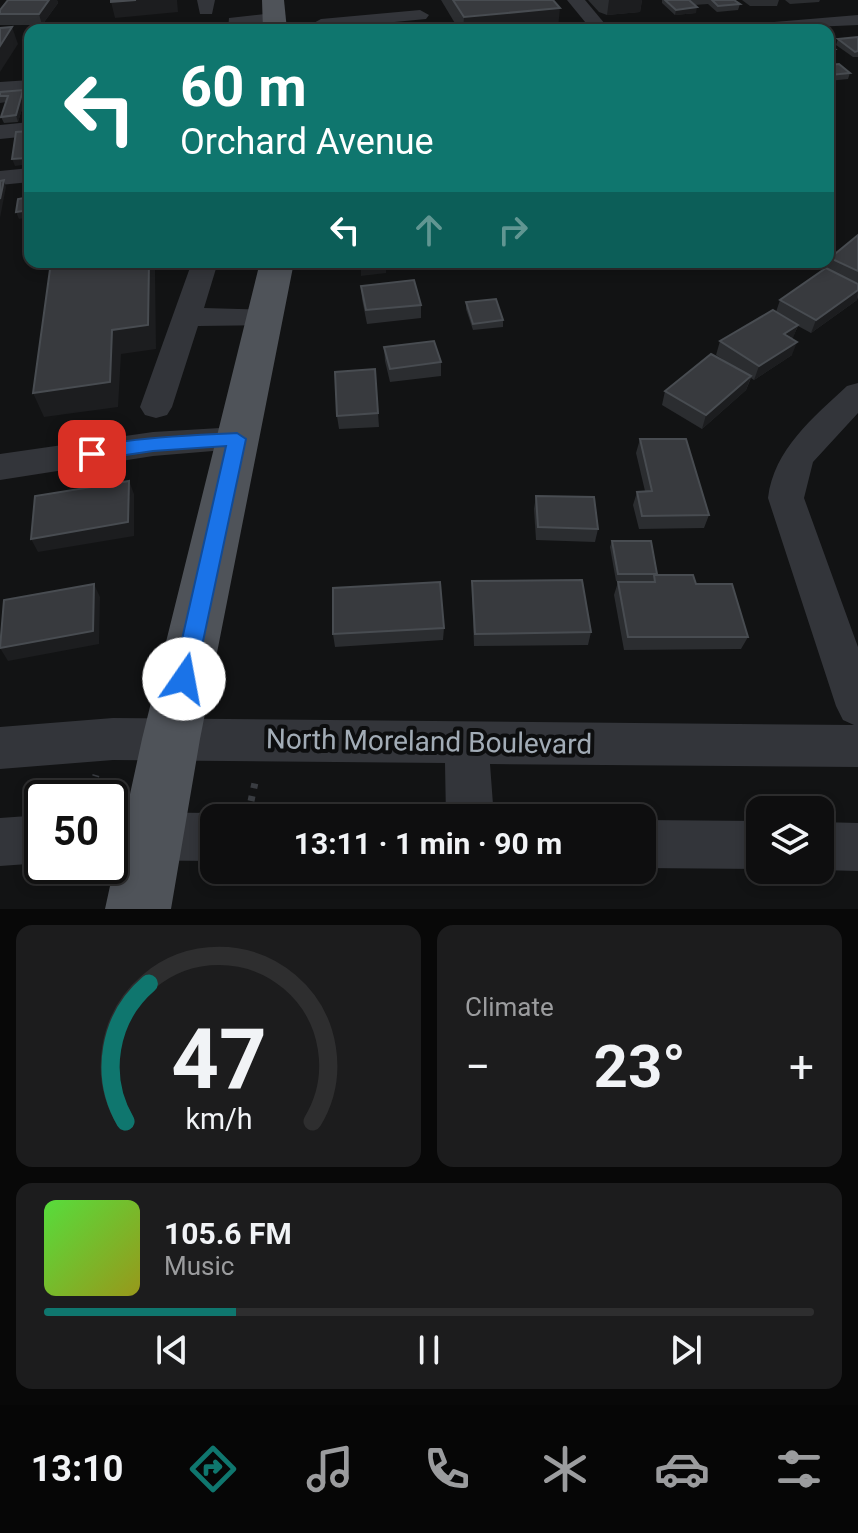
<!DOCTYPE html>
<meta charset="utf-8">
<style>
:root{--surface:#0e0e0f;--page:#1c1c1d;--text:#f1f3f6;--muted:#9b9c9e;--line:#2e2e2f;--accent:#0f766e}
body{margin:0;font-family:Roboto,sans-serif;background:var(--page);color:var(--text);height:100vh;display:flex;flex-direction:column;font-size:30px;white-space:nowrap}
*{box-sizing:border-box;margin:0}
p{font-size:26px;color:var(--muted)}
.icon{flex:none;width:44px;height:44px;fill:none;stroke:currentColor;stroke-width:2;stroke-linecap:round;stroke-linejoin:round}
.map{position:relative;height:909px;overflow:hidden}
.sheet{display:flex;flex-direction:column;gap:16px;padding:16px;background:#080808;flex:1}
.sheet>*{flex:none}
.hud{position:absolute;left:24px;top:24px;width:810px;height:244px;border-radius:16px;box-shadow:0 4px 12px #0003,0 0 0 2px var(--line);background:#0f766e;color:#fff;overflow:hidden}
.controls{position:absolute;left:746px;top:796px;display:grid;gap:16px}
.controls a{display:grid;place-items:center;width:88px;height:88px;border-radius:16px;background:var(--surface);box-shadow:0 4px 12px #0003,0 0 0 2px var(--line);font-size:40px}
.speed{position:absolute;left:24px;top:780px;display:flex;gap:16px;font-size:40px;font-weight:700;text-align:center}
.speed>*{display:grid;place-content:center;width:104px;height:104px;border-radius:50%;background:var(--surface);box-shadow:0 4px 12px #0003,0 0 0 2px var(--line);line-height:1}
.speed .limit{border:4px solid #111;border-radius:12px;background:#fff;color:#111}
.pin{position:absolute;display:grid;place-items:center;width:68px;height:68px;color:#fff;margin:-34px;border-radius:16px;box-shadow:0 4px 12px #0006}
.me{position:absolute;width:88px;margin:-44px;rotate:12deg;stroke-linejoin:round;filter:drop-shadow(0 0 6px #0008)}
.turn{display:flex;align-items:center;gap:28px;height:168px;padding:0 24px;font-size:36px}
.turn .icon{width:104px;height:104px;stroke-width:2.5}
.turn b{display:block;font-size:56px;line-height:68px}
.lanes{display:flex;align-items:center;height:76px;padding:0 24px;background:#0003;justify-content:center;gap:40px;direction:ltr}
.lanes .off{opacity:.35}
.big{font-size:60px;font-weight:700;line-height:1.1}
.sheet .card{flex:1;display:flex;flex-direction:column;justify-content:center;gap:12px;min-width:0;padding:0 28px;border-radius:16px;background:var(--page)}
.sheet .dial{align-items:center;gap:0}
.dial svg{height:208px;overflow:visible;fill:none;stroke:var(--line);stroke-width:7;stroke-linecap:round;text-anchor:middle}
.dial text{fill:var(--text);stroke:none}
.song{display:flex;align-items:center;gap:24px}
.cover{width:96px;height:96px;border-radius:12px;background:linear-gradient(135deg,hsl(110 70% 55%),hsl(60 70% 35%))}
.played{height:8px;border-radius:4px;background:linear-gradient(90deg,var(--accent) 25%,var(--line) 25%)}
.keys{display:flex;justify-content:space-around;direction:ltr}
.heat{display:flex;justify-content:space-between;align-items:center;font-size:44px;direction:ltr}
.sheet .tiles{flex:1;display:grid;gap:16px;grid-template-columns:1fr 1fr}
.card:last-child{grid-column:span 2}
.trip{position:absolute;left:200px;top:804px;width:456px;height:80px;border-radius:16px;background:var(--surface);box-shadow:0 4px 12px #0003,0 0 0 2px var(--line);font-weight:700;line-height:80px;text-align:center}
.menu{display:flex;height:128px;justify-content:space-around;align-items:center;background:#060606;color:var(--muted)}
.menu .icon{width:56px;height:56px}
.menu .on{color:var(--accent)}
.menu b{font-size:36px;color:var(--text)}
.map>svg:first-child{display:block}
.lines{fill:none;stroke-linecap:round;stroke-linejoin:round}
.path{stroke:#393c41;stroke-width:7;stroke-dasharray:5 8;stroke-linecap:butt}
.minor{fill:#33353a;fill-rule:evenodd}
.major{fill:#4f5359;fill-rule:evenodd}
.wall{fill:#2b2d30}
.shaded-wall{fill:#1c1d1f}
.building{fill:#383a3e;stroke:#484c51;stroke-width:2}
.route{fill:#1a73e8;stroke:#114b97;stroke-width:2}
.labels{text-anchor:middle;stroke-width:8;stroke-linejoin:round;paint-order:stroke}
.near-street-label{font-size:28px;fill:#a2acb6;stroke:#0d0e0f}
</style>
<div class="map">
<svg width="858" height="909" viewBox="0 0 858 909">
<rect width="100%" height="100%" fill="#121314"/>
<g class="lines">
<!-- path -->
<g class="path">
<polyline points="92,789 96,775"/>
<polyline points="251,801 256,778"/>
</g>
<!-- minor -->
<g class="minor">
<polygon points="197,0 215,0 212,14 200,14"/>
<polygon points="567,0 585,0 605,24 602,28 590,28"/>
<polygon points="420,10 429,15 426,19 321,29 312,24 321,19"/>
<polygon points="274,13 283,18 280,22 245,26 246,30 228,30 229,18"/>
<polygon points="858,15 858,25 742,30 751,24"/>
<polygon points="30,80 30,92 0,94 0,82"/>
<polygon points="30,122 30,136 0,139 0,125"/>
<polygon points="30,168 30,182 0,185 0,171"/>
<polygon points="192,262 218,262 204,308 275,310 279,316 275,322 265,325 198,326 172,407 167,415 156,418 145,415 140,407"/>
<path d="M858 383V413L813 462 804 498 858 647V767L490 764 494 818H446L445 763 113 760 0 769V727L113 718 854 725 843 720 836 706 768 498C774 449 813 418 847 386Z"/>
<polygon points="237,427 249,430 254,439 249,448 153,456 0,480 0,454 153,432"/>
<polygon points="110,812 214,813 226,818 214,818 214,861 110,860"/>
<polygon points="42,815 42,863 0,866 0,818"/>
<polygon points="642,820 760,821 760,869 642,868"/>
<polygon points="820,822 858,823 858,871 820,870"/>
</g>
<!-- major -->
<g class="major">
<polygon points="262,0 284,0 287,30 263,30"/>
<polygon points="260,262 294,262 200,739 171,909 105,909 142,739"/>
</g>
</g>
<!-- wall -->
<g class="wall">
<polygon points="8,0 57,0 58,3 42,25 0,25 0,10"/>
<polygon points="441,0 553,0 558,28 539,30 459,30"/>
<polygon points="588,0 642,0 640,12 607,15 599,12"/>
<polygon points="662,0 734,0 740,4 738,10 717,12 708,4 694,5 696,13 675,15 662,3"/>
<polygon points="742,0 779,0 777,6 750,6"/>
<polygon points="785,0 820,0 819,2 790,4"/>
<polygon points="858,37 858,57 853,57 836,45 838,39"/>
<polygon points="828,44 835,49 833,55 828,56"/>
<polygon points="828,65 850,73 848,79 828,81"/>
<polygon points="0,92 26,96 18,122 4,123 1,117 6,102 0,103"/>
<polygon points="858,235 858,297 857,300 811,333 798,326 792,339 792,355 754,380 751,378 746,390 702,429 662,405 665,391 736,368 716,355 720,341 776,312 780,300 825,269 830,258"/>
<polygon points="361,286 421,305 421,318 367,324 362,299"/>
<polygon points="466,302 503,320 503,327 473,330 466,309"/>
<polygon points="384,347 441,362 441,376 390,382 385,361"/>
<polygon points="375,369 379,427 339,429 337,416"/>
<polygon points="640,439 709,515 704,528 639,529 633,505 637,492 645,491 636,453"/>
<polygon points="536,496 598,529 595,542 536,540 534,509"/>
<polygon points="612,541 657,575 696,584 748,637 741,649 624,650 614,595 618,582 652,582 652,581 616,581 610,547"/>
<polygon points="472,581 591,632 588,645 474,646 472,594"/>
<polygon points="444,628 443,640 335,647 333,634"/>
</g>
<!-- shaded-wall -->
<g class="shaded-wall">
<polygon points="49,0 57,0 58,3 42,25 39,14"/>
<polygon points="136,0 177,0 178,12 115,18 111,2"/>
<polygon points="609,0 642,0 640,12 607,15"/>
<polygon points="697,7 696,13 675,15 676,10"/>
<polygon points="560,8 558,28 539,30 463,30 464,17"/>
<polygon points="12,27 18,44 0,72 0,46"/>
<polygon points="23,90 26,96 18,122 16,115"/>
<polygon points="30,139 30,164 15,166 12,159"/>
<polygon points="4,180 6,187 0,218 0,199"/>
<polygon points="30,210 30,217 19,219 16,212"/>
<polygon points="149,262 153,262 155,270 156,349 121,354 118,407 44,417 33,393 112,330"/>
<polygon points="386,266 386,273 361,276 361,269"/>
<polygon points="858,290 857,300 811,333 816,320"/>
<polygon points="798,325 793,338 784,334"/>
<polygon points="797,342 792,355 754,380 759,366"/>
<polygon points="751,376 746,390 702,429 706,415"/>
<polygon points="129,481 134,494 134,536 38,552 31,539"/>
<polygon points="94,584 100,597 99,644 8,661 0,648"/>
</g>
<!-- building -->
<g class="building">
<polygon points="8,0 49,0 39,14 0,14 0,10"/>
<polygon points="111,0 136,0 111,2"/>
<polygon points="453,0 553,0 560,8 464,17"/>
<polygon points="665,0 689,0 697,7 676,10"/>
<polygon points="712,0 734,0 740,4 718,6"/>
<polygon points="233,23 233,30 148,30"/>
<polygon points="12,27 0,46 0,28"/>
<polygon points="858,37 858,51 855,52 838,39"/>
<polygon points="828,44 835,49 828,50"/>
<polygon points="839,64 850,73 830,75 828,73 828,65"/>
<polygon points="23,90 16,115 1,117 8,96 0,96 0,92"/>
<polygon points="30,131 27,158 12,159 16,132"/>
<polygon points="4,180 0,199 0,181"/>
<polygon points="30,197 30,210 16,212 18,199"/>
<polygon points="858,235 858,271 830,258"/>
<polygon points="51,262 149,262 148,325 112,330 110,382 33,393"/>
<polygon points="358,262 385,262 386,266 361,269"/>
<polygon points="826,268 858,284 858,290 816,320 780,300"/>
<polygon points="414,280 421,305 366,310 361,286"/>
<polygon points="496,299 503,320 473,324 466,302"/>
<polygon points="773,310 798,325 784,334 797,342 759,366 720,341"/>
<polygon points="434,341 441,362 390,369 384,347"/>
<polygon points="711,354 751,376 706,415 665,391"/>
<polygon points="375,369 378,413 337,416 335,372"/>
<polygon points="640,439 686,439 709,515 642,516 637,492 652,491"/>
<polygon points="129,481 128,522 31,539 35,496"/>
<polygon points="536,496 594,497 598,529 538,527"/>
<polygon points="612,541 651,541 657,574 618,574"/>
<polygon points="654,575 693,575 696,584 732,584 748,637 628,637 618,582 655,582"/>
<polygon points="582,580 591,632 475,634 472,581"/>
<polygon points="440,582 444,628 333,634 333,588"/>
<polygon points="94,584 93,631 0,648 4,600"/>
</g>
<!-- route -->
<path class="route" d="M237 433 246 439 195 679 192 687 184 690 176 687 173 679 226 446 153 451 92 460 83 454C94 438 212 434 237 433Z"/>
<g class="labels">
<!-- near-street labels -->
<g class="near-street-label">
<text transform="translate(429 741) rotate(1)" y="10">North Moreland Boulevard</text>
</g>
</g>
</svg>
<div class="controls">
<a><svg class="icon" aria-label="layers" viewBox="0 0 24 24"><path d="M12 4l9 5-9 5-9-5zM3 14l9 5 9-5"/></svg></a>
</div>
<div class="speed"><div class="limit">50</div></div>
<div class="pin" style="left:92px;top:454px;background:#d93025"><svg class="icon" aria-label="arrive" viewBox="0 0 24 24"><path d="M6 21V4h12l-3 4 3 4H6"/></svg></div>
<svg class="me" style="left:184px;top:679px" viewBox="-20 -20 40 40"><circle r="19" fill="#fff"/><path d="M0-13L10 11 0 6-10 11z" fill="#1a73e8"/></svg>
<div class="trip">13:11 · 1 min · 90 m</div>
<div class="hud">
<div class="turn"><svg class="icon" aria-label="left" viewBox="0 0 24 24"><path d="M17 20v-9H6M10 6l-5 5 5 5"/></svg><div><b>60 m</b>Orchard Avenue</div></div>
<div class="lanes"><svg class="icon" aria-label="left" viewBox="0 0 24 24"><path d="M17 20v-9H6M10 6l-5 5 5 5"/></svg><svg class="icon off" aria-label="ahead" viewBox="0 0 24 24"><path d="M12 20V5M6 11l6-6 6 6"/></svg><svg class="icon off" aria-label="right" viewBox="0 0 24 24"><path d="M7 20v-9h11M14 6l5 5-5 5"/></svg></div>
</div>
</div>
<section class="sheet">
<div class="tiles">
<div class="card dial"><svg viewBox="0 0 100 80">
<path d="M14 69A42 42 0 1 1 86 69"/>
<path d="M14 69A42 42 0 0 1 23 16" stroke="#0f766e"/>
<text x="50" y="56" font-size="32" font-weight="700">47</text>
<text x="50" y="72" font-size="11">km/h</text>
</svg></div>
<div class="card"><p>Climate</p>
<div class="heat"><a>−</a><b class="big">23°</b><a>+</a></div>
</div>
<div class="card">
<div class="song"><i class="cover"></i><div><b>105.6 FM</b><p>Music</p></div></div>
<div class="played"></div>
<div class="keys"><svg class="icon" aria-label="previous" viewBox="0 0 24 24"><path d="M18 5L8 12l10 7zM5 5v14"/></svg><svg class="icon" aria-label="pause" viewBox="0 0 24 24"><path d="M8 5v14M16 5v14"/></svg><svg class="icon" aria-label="next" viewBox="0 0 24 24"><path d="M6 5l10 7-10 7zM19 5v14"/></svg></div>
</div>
</div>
</section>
<nav class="menu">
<b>13:10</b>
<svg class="icon on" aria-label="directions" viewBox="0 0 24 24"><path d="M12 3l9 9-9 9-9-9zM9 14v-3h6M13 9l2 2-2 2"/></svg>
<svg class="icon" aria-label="music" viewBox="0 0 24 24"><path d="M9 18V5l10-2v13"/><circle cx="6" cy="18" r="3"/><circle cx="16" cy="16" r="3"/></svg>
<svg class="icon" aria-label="phone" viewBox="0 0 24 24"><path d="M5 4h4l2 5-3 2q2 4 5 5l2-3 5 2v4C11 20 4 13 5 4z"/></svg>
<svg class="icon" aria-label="climate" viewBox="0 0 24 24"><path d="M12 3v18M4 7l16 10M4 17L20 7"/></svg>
<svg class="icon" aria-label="car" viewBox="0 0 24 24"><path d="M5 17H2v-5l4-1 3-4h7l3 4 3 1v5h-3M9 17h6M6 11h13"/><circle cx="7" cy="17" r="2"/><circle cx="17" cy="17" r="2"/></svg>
<svg class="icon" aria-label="filters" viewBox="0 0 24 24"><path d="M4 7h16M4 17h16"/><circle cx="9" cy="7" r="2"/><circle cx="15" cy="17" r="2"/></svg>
</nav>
